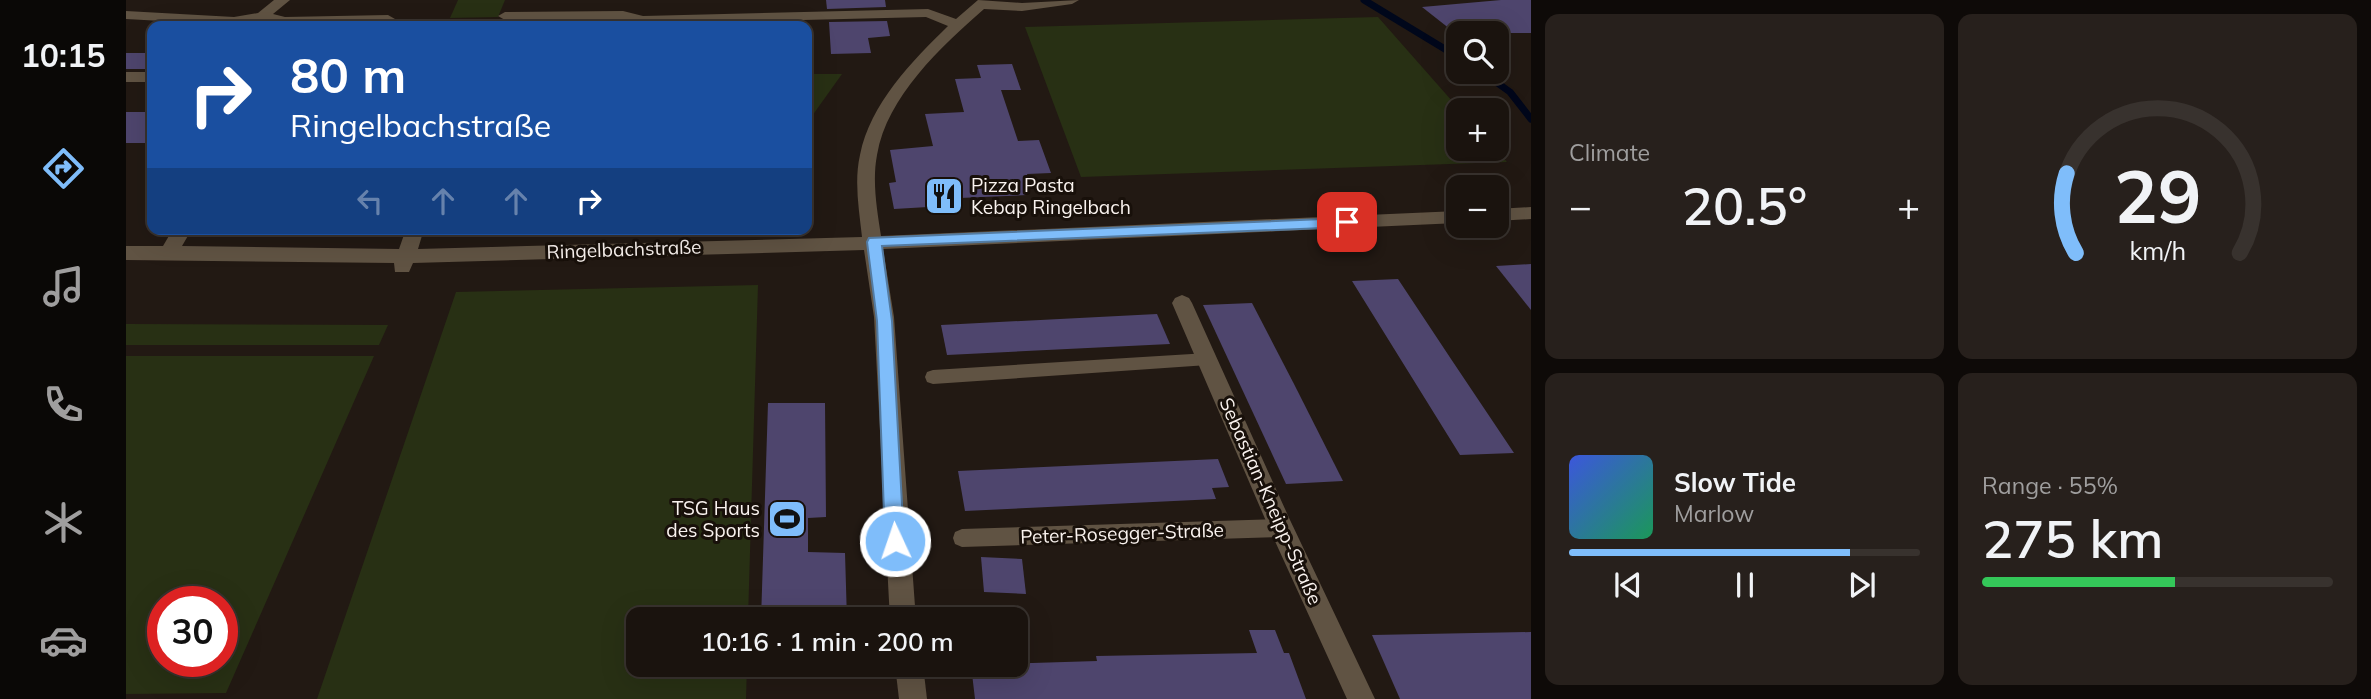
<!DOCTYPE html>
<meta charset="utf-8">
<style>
:root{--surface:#1a130e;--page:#27201c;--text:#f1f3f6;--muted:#9f9e9e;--line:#38322e;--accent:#7fbdfa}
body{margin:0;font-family:Mulish,sans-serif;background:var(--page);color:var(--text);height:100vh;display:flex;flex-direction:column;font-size:26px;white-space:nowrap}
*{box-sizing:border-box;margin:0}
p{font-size:23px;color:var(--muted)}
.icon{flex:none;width:38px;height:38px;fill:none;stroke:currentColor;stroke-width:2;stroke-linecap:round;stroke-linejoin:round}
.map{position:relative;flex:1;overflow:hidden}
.drawer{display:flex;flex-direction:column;gap:14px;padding:14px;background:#0e0a08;width:840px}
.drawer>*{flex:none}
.guide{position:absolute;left:21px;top:21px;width:665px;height:214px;border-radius:14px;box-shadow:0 7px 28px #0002,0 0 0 2px var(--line);background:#1a4fa0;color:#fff;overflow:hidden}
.controls{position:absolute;left:1320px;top:21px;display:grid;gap:14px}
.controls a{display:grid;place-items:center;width:63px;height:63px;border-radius:14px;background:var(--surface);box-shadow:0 7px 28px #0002,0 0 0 2px var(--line);font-size:35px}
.speed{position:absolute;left:21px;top:586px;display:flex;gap:14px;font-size:35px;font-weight:700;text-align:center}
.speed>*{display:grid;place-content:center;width:91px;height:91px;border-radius:50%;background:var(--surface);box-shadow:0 7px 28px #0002,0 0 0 2px var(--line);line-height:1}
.speed .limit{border:10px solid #d22;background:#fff;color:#111}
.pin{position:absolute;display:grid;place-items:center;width:60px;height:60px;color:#fff;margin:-30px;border-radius:14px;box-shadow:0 4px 10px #0006}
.me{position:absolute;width:77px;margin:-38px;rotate:357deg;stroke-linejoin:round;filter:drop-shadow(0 0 5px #0008)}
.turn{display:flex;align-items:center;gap:24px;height:147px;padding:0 28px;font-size:32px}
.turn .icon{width:91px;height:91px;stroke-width:2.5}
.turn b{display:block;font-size:49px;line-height:60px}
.lanes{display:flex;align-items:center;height:66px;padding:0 28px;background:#0003;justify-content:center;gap:35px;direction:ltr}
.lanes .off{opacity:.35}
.big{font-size:52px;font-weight:600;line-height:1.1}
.drawer .card{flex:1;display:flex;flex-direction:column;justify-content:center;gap:10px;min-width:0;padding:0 24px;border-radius:14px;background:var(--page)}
.drawer .dial{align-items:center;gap:0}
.dial svg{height:182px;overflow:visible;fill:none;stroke:var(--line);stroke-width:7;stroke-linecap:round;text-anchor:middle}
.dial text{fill:var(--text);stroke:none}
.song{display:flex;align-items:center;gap:21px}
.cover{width:84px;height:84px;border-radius:10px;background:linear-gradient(135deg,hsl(230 70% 55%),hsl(150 70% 35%))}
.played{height:7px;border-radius:4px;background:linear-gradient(90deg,var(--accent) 80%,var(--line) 80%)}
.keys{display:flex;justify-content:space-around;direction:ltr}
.heat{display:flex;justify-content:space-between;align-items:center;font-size:38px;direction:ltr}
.charge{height:10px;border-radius:5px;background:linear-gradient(90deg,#34c759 55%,var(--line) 0)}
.drawer .tiles{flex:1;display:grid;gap:14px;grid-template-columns:repeat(2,1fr)}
.trip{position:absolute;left:500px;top:607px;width:402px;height:70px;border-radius:14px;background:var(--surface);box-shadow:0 7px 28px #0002,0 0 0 2px var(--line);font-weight:600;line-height:70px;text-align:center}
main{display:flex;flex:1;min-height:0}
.tab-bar{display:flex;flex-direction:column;width:126px;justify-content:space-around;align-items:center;background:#0a0806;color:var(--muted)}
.tab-bar .icon{width:49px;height:49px}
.tab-bar .current{color:var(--accent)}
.tab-bar b{font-size:32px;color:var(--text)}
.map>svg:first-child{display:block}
.green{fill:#283014;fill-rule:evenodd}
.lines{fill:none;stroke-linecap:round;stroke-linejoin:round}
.stream{stroke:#00071b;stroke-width:7}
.building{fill:#4e456d}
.lane{fill:#605343;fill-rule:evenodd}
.street{fill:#605343;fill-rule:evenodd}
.route{fill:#7fbdfa;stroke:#537ba2;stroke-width:2}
.labels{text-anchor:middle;stroke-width:6;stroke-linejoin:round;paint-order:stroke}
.poi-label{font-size:19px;fill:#faf3ef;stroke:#18100a;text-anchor:start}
.street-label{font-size:19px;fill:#faf3ef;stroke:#18100a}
</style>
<main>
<nav class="tab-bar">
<b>10:15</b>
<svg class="icon current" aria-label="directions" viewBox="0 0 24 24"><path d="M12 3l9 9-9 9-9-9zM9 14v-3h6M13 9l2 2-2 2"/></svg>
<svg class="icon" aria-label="music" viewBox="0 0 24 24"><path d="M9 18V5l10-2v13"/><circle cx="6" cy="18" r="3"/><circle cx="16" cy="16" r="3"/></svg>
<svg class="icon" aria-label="phone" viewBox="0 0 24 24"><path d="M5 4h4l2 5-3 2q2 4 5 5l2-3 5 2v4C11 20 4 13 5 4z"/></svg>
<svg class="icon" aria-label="climate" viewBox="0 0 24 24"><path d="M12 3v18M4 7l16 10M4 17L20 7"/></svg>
<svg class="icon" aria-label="car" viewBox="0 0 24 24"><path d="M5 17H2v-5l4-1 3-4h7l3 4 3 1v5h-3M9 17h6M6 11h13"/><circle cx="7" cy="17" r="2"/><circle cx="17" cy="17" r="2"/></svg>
</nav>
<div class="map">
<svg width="1405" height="699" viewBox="0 0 1405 699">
<rect width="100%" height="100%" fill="#221913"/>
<!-- green -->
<g class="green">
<polygon points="332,0 379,0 372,17 324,18"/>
<polygon points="1252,17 1334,110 1332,110 1332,149 1369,149 1381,162 955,177 899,27"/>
<polygon points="681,74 716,74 681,123"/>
<polygon points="632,285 622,619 513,620 513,665 621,665 620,699 191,699 330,292"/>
<polygon points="0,324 262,325 253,345 0,345"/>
<path d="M0 356H248L100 693 0 694ZM96 602V662H37V602Z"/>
</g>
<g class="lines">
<!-- stream -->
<g class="stream">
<polyline points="1238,0 1332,57"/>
<polyline points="1356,72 1384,92 1405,119"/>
</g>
</g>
<!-- building -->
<g class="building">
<polygon points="700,0 759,0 760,7 701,9"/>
<polygon points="1375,0 1405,0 1405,33 1329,33 1296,7"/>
<polygon points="761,21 764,36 742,38 745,53 705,54 703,22"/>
<rect x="0" y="53" width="26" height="16"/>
<polygon points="886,64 895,90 875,90 892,141 913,140 925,173 901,174 904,184 898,184 901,195 834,198 836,205 768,209 763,183 770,182 764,150 807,146 799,114 838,112 829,79 855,78 851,65"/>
<rect x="0" y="112" width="26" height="31"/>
<polygon points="1405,264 1405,310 1370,266"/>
<polygon points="1272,279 1325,359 1388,453 1334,455 1226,281"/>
<polygon points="1126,303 1168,384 1217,481 1160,484 1077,305"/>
<polygon points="1031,314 1044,344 821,355 815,325"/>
<polygon points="642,403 699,403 700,517 682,518 682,552 719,553 721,620 635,620"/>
<polygon points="1092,459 1103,487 1086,488 1090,499 922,507 839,511 832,471"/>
<polygon points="855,557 896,559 900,594 858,592"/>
<polygon points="1123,630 1149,630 1158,653 1163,653 1180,699 849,699 845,665 971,661 970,656 1131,653"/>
<polygon points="1405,632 1405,699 1274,699 1246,635"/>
</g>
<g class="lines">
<!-- lane -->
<g class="lane">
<polygon points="1082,353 1088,354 1090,359 1088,364 1082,365 807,384 801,382 799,377 801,372 807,370"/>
<polygon points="1155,519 1162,522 1164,528 1162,534 1155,537 836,547 829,544 827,538 829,532 836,529"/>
</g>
<!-- street -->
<g class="street">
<polygon points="148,0 164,0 147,14 159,17 262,15 269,19 262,23 159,25 136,20 108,25 0,19 0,11 108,17 132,13"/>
<path d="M852 0 896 3 953 0 946 4 896 11 858 9C815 47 761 96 751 155 746 181 751 210 755 236L1332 211V223L757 249 768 317 790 620H764L748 317 738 250 287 263 283 272H269L268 263 0 260V246H37L47 229H66L56 246 273 249 280 229H298L292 249 736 237C733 210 728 181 734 155 744 104 786 61 822 26L800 17 517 24 497 19 379 20 372 16 379 12 497 11 517 16 802 9 830 19Z"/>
<rect x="0" y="72" width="26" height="10"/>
<polygon points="1405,207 1405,219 1370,221 1370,209"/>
<polygon points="1056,295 1063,298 1066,303 1164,520 1249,699 1221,699 1143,528 1046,303 1049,298"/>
<polygon points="769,665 797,665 801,699 773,699"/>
</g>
</g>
<!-- route -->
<polygon class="route" points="1221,218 1228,222 1221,227 756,246 766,321 778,541 775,547 769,550 762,547 759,541 751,321 741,242 743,238"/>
<!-- icons -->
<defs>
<symbol id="restaurant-square" viewBox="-11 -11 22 22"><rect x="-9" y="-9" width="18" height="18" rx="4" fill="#7fbdfa" stroke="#18100a"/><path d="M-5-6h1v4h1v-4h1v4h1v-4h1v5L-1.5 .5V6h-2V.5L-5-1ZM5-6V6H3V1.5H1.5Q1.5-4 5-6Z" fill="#111"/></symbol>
<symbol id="stadium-square" viewBox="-11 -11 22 22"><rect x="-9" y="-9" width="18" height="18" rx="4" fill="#7fbdfa" stroke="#18100a"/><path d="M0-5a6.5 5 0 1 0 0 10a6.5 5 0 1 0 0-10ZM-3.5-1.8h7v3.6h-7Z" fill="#111"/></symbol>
</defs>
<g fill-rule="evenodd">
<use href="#restaurant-square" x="796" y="174" width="44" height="44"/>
<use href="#stadium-square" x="639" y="497" width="44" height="44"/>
</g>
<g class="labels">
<!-- poi labels -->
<g class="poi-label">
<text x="845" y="192">Pizza Pasta<tspan x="845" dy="22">Kebap Ringelbach</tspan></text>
<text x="634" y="515" text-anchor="end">TSG Haus<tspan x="634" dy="22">des Sports</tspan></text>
</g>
<!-- street labels -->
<g class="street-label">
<text transform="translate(498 249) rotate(-2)" y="7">Ringelbachstraße</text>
<text transform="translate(1145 501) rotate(66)" y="7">Sebastian-Kneipp-Straße</text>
<text transform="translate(996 533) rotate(-2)" y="7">Peter-Rosegger-Straße</text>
</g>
</g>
</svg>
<div class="controls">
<a><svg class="icon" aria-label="search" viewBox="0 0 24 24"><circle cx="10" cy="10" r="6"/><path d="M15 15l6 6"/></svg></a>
<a>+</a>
<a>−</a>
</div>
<div class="speed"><div class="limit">30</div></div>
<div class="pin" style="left:1221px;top:222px;background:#d93025"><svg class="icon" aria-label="arrive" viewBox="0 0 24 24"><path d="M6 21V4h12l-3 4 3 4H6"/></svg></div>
<svg class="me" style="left:769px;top:541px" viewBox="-20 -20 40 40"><circle r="17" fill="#7fbdfa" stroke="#fff" stroke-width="3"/><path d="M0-11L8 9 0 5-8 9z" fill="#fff"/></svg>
<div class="trip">10:16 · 1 min · 200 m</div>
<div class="guide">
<div class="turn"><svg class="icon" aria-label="right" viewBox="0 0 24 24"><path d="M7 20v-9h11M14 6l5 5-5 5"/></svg><div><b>80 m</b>Ringelbachstraße</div></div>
<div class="lanes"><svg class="icon off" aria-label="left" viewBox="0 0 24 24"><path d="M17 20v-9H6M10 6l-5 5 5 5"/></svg><svg class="icon off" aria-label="ahead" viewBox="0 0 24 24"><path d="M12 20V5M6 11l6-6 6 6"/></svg><svg class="icon off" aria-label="ahead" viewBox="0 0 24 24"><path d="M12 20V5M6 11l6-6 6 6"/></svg><svg class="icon" aria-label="right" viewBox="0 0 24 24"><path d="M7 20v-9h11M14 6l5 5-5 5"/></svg></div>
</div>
</div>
<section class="drawer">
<div class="tiles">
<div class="card"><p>Climate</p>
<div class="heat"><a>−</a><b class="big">20.5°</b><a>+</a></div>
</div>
<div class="card dial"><svg viewBox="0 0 100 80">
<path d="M14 69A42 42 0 1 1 86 69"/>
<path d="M14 69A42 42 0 0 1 10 34" stroke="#7fbdfa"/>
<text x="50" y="56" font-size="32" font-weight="700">29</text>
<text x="50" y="72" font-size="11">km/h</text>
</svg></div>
<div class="card">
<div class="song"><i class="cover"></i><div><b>Slow Tide</b><p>Marlow</p></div></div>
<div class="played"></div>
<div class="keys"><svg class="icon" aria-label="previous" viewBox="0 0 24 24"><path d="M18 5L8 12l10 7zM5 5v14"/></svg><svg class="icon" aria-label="pause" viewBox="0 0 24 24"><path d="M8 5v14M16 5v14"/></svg><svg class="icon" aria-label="next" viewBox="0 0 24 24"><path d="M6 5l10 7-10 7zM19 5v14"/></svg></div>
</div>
<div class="card"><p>Range · 55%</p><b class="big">275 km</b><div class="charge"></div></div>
</div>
</section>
</main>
